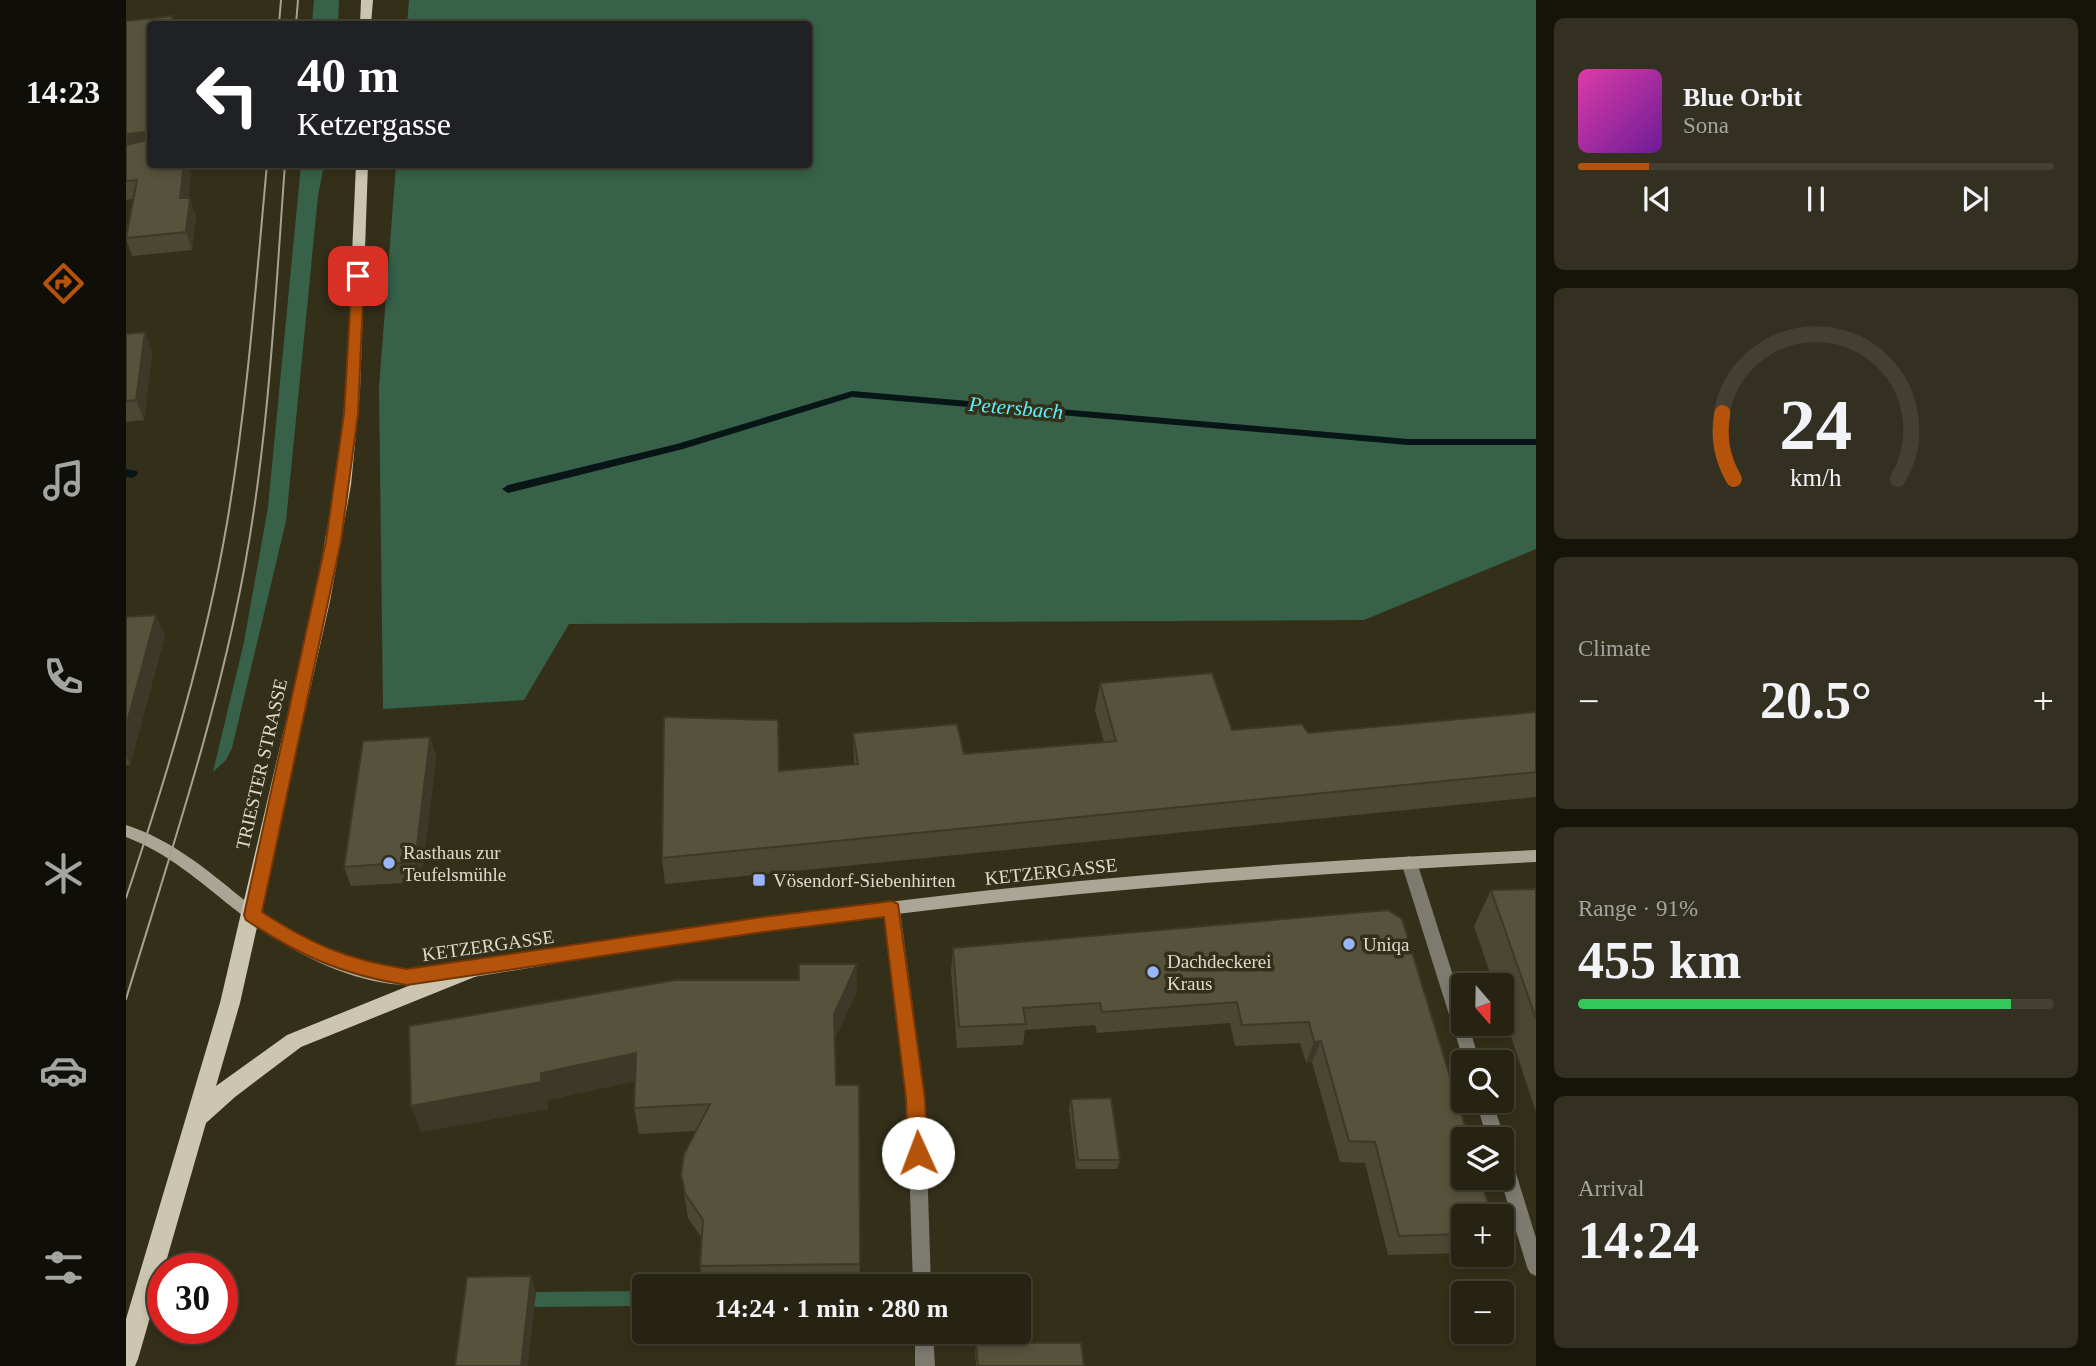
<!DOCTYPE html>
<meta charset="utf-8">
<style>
:root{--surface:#272313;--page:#332f21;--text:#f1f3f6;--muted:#a4a4a0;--line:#434033;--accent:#b45309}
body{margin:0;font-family:"Times New Roman",serif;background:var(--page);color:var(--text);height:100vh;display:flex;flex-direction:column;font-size:26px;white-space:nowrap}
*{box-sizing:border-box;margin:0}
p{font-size:23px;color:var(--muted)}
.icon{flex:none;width:38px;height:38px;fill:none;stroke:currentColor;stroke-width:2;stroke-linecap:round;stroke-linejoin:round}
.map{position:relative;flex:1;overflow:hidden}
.panel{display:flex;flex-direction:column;gap:18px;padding:18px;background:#15130a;width:560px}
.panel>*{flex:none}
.guide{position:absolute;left:21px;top:21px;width:665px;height:147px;border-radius:7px;box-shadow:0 4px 10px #0003,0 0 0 2px var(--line);background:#202124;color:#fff;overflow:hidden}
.needle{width:46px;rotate:160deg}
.tools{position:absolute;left:1325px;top:973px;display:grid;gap:14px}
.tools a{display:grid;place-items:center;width:63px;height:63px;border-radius:7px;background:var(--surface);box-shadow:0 4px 10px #0003,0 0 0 2px var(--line);font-size:35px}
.speed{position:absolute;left:21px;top:1253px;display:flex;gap:14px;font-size:35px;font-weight:700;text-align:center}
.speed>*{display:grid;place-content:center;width:91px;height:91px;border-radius:50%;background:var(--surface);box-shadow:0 4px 10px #0003,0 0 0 2px var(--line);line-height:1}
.speed .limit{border:10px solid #d22;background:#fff;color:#111}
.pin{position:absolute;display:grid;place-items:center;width:60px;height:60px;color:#fff;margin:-30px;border-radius:14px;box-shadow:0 4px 10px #0006}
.me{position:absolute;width:77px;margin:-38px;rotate:358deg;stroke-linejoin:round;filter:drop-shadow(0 0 5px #0008)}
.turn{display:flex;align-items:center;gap:24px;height:147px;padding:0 35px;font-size:32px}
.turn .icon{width:91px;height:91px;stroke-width:2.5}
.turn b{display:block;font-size:49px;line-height:60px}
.big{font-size:52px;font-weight:700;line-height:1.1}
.panel .card{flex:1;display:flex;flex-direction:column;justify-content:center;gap:10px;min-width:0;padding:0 24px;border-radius:10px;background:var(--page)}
.panel .dial{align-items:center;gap:0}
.dial svg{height:182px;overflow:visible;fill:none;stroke:var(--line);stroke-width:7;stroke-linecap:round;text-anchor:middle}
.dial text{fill:var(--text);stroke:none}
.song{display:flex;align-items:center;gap:21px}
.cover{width:84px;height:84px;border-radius:10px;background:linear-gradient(135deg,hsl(320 70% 55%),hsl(280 70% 35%))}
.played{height:7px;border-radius:4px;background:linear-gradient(90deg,var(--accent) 15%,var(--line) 15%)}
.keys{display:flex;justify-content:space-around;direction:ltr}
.heat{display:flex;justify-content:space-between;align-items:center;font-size:38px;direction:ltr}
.charge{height:10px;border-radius:5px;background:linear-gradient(90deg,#34c759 91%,var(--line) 0)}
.trip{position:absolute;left:506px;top:1274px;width:399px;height:70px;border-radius:7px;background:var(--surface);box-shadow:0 4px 10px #0003,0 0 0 2px var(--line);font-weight:700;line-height:70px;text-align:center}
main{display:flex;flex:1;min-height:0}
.dock{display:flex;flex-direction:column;width:126px;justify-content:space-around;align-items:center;background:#100e08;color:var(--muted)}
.dock .icon{width:49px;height:49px}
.dock .selected{color:var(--accent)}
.dock b{font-size:32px;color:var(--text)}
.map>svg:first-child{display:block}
.green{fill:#376149}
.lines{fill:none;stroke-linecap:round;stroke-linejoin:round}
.stream{fill:#071516;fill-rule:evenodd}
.street{fill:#7d7a70;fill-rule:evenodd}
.secondary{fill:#aaa594;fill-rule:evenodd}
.primary{fill:#ccc6b0;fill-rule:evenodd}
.tram{stroke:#a6a292;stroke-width:2}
.wall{fill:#4b4733}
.shaded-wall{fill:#3d3929}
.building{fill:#57523b;stroke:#3d3929;stroke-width:2}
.route{fill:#b45309;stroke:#753606;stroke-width:2}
.poi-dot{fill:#98b5fd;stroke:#342f19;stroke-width:2.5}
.labels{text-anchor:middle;stroke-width:7;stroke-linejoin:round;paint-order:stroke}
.street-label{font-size:19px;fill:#dedbce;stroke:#342f19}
.poi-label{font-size:19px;fill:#dedbce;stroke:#342f19;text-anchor:start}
.water-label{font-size:21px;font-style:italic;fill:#5af2fe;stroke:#342f19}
</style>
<main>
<nav class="dock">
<b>14:23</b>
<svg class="icon selected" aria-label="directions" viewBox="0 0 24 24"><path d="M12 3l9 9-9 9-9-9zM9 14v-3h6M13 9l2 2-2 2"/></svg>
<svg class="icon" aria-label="music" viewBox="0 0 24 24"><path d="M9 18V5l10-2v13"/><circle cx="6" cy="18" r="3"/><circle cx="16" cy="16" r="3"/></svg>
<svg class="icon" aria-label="phone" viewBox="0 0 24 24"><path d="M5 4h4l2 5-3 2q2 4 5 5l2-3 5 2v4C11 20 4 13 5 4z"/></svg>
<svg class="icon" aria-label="climate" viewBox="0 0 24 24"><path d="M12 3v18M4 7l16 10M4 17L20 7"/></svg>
<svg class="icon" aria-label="car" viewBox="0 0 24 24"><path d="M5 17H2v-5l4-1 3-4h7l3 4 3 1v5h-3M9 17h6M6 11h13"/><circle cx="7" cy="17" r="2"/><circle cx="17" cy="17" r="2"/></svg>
<svg class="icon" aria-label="filters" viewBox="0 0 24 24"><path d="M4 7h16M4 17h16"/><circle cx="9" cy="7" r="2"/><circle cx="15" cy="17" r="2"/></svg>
</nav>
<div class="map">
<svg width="1410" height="1366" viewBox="0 0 1410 1366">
<rect width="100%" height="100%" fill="#342f19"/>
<!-- green -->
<g class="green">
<polygon points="188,0 213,0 212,24 186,24"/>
<polygon points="283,0 1410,0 1410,549 1238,620 443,624 398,700 257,709 253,388 270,165 682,164 682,24 281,24"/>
<polygon points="175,165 198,165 192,196 160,521 106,748 100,760 87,772 118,642 142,507"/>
<polygon points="518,1291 518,1306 408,1307 410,1292"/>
<polygon points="693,1332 734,1332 735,1343 694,1344"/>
</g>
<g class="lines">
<!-- stream -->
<g class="stream">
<polygon points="726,391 1282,439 1410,439 1410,445 1282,445 726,397 557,449 382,493 376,489 382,485 551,444"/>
<polygon points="0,469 11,471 12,474 7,478 0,477"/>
</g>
<!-- street -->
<g class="street">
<polygon points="1283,856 1288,858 1291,862 1337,1007 1337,1024 1342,1024 1354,1062 1338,1062 1275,862 1278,858"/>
<polygon points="766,902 772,904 774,909 799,1099 805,1286 787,1286 781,1099 758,909 760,904"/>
<polygon points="1350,1101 1366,1101 1379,1139 1376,1145 1376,1139 1361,1139"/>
<polygon points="1376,1149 1382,1151 1385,1157 1410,1238 1410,1276 1404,1273 1401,1267 1374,1178 1376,1178"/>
<polygon points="789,1332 807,1332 809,1366 789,1366"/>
</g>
<!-- secondary -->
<path class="secondary" d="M0 825C46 840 80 869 117 899 182 950 240 978 324 967 492 940 660 913 830 894 1023 872 1216 859 1410 850V862C1216 872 1023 885 830 907 660 926 492 953 324 981 305 983 285 986 265 984 207 976 152 944 107 908 73 881 42 853 0 837Z"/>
<!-- primary -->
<g class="primary">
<polygon points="235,0 247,0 245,24 234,24"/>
<polygon points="230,164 242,164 234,391 225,485 204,601 114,1003 90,1086 161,1035 344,961 351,964 354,970 351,976 175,1047 109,1097 80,1123 12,1359 9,1366 0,1366 0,1319 94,1003 188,601 209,485 220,391"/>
</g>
<!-- tram -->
<g class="tram">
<polyline points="153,24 155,0"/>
<polyline points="170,24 172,0"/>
<path d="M0 898C41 775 79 651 101 523 121 405 130 284 141 164"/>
<path d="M0 999C43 857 91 716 118 570 143 436 149 300 159 164"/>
</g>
</g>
<!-- wall -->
<g class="wall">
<polygon points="46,16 49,24 24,24 24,164 65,174 62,198 70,216 66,250 6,256 0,239 7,199 0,200 0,21"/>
<polygon points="0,334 26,352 18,420 0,422"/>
<polygon points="0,617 39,635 4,765 0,765"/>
<polygon points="974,683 1106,730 1182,733 1410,712 1410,797 539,884 536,858 728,764 727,733 838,754 978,742 969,710"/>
<polygon points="304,737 310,757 295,882 225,886 218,867"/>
<polygon points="1410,889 1410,1112 1376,1009 1376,985 1368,985 1348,926 1365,890"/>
<polygon points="1262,910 1337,1216 1337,1253 1262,1255 1239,1163 1214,1162 1186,1062 1180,1063 1174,1043 1109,1046 1104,1023 971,1033 969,1025 899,1030 897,1045 831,1048 825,970 827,948"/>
<polygon points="731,992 708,1039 710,1085 734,1264 733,1286 577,1286 574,1266 576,1238 562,1218 555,1174 570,1131 513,1134 508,1108 509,1081 422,1100 422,1109 295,1132"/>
<polygon points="945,1099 994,1160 991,1169 950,1169 943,1108"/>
<polygon points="850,1343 958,1366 850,1366 849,1351"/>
</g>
<!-- shaded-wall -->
<g class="shaded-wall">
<polygon points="18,132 24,149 0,153 0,134"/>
<polygon points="56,164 62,164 65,174 60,217 54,198"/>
<polygon points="64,198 70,216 66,250 60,232"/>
<polygon points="19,332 26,352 18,420 10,400"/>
<polygon points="30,615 39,635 4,765 0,756 0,726"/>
<polygon points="304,737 310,757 295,882 289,862"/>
<polygon points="731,964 731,992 708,1041 708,1014"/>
<polygon points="1195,1041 1186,1062 1180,1063 1188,1042"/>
<polygon points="510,1053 514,1080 422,1100 422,1109 295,1132 285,1106 415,1073"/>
<polygon points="405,1276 410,1292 402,1366 395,1366"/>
</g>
<!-- building -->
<g class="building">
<polygon points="46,16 45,24 24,24 24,164 58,164 54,198 64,198 60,232 0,238 11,180 0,181 0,145 21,140 18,132 0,134 0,21"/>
<polygon points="19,332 10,400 0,401 0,334"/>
<polygon points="30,615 0,726 0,617"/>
<polygon points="1086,673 1106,730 1176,724 1182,733 1410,712 1410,772 536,858 538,717 652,720 653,771 732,764 727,733 831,724 838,754 990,741 974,683"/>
<polygon points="304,737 289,862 218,867 237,741"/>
<polygon points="1410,889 1410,1019 1365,890"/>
<polygon points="1262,910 1276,919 1343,1139 1337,1139 1337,1178 1354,1178 1366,1216 1337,1216 1337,1234 1273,1236 1249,1142 1223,1141 1195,1041 1188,1042 1183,1022 1116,1025 1111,1002 976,1012 974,1003 897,1008 900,1024 833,1027 827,948"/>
<polygon points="673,964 731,964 708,1014 710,1085 733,1085 734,1264 574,1266 577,1220 559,1193 555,1174 558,1154 584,1104 508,1108 510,1053 415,1073 415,1082 285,1106 283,1026 549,980 673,980"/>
<polygon points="985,1098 994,1160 952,1160 945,1099"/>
<polygon points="405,1276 395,1366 329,1366 341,1277"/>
<polygon points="850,1343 955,1343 958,1366 852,1366"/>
</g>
<!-- route -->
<path class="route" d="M232 272 238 276 232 414 215 541 136 912C185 944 222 960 281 969L637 917 766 901 772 904 799 1099 801 1153 799 1159 792 1162 785 1159 782 1153 780 1099 758 917 637 932 281 985C217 975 174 956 120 920L118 915 200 541 218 414 226 276Z"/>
<!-- markers -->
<g class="poi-dot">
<circle cx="263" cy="863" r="7"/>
<rect x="626" y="873" width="14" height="14" rx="3.5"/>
<circle cx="1223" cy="944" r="7"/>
<circle cx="1027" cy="972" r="7"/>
</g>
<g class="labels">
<!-- street labels -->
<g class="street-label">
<text transform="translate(135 764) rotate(-77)" y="7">TRIESTER STRASSE</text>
<text transform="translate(925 871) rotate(-6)" y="7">KETZERGASSE</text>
<text transform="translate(362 945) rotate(-8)" y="7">KETZERGASSE</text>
</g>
<!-- poi labels -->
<g class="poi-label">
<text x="277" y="859">Rasthaus zur<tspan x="277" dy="22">Teufelsmühle</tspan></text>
<text x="647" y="887">Vösendorf-Siebenhirten</text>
<text x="1237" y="951">Uniqa</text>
<text x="1041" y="968">Dachdeckerei<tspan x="1041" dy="22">Kraus</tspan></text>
</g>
<!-- water labels -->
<g class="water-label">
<text transform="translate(890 408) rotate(5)" y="7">Petersbach</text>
</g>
</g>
</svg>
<div class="tools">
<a><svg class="needle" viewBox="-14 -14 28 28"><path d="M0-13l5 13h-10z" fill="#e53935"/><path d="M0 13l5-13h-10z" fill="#a4a4a0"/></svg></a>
<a><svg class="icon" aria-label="search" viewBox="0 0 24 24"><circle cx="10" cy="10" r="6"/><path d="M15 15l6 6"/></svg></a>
<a><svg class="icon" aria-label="layers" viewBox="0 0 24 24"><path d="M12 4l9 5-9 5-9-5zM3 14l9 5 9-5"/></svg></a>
<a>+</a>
<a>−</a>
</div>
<div class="speed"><div class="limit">30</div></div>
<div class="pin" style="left:232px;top:276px;background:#d93025"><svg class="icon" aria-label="arrive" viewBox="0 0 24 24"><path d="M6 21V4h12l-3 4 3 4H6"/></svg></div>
<svg class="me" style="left:792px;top:1153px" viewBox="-20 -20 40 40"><circle r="19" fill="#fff"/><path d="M0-13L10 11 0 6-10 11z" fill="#b45309"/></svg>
<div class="trip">14:24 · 1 min · 280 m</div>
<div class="guide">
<div class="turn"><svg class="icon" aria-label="left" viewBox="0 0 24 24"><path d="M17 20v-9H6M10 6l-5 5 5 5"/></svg><div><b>40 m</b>Ketzergasse</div></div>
</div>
</div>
<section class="panel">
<div class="card">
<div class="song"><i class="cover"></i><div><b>Blue Orbit</b><p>Sona</p></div></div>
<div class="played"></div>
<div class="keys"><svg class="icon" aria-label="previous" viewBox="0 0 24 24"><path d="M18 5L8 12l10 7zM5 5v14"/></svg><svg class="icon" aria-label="pause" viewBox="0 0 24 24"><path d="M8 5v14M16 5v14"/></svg><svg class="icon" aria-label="next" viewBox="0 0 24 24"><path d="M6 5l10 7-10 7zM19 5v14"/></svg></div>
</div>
<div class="card dial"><svg viewBox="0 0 100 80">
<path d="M14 69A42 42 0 1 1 86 69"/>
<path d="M14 69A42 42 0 0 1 9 40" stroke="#b45309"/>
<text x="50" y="56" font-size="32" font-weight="700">24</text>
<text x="50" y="72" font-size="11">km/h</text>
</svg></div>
<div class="card"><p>Climate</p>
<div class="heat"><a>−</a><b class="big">20.5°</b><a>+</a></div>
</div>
<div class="card"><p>Range · 91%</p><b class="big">455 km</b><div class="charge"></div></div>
<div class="card"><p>Arrival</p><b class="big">14:24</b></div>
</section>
</main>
